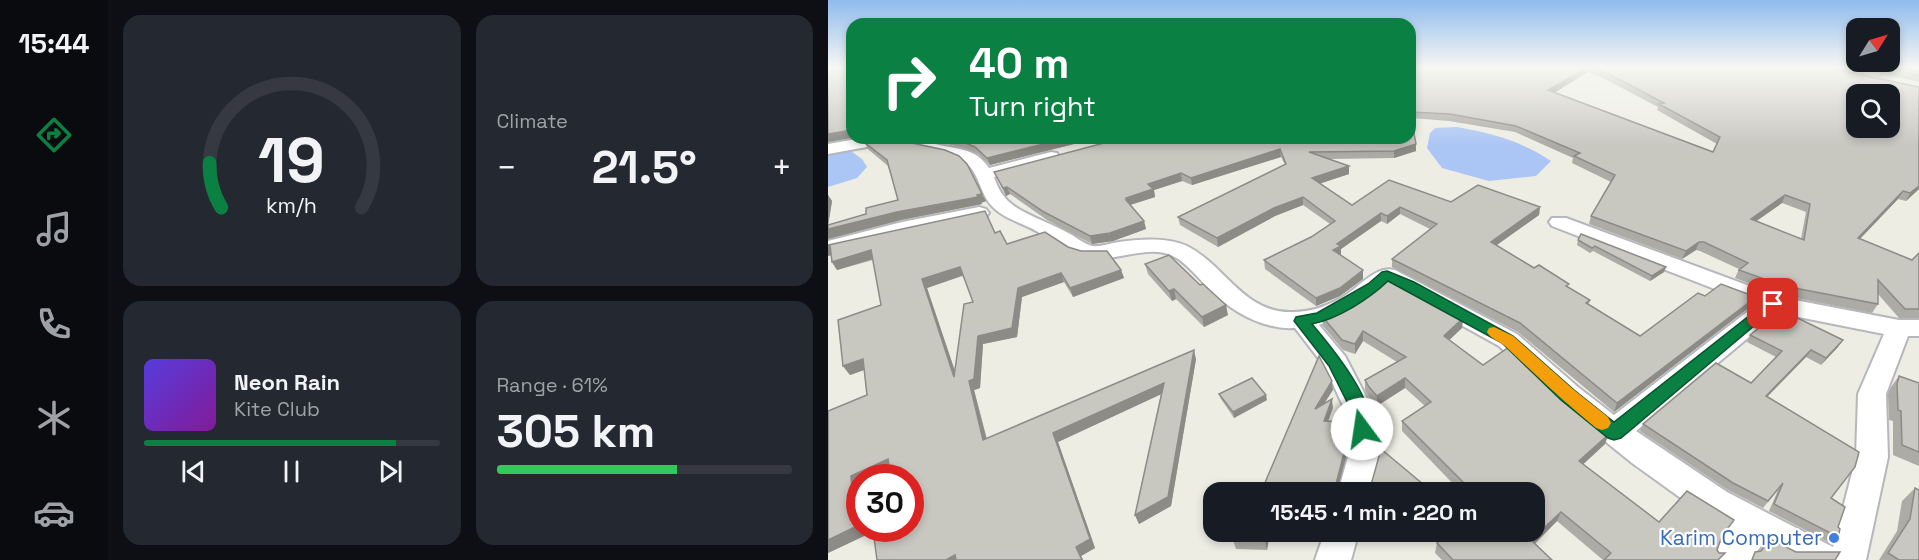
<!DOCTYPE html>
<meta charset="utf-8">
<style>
:root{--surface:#171b24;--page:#242831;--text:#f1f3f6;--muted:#9ea1a6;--line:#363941;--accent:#0b8043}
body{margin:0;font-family:"Space Grotesk",sans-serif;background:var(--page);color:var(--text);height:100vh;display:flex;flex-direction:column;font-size:22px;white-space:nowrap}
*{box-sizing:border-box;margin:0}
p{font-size:20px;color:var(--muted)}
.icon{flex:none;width:33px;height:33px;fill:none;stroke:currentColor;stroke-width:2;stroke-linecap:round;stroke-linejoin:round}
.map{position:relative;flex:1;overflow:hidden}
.drawer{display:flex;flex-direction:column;gap:15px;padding:15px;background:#0d0f14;width:720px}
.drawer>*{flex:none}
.guide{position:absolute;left:18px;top:18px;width:570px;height:126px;border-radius:18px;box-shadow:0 3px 9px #0003;background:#0b8043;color:#fff;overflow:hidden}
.needle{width:39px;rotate:53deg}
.tools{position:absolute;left:1018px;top:18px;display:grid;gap:12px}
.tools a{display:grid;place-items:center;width:54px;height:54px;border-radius:12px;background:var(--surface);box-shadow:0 3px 9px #0003;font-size:30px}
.speed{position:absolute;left:18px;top:464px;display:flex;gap:12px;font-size:30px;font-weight:700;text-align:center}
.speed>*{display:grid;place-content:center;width:78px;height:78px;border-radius:50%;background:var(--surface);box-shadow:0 3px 9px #0003;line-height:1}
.speed .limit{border:9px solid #d22;background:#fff;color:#111}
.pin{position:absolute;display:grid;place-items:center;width:51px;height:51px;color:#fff;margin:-26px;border-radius:12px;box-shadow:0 3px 9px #0006}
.me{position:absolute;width:66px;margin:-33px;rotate:346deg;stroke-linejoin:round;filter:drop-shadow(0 0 4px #0008)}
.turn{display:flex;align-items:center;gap:21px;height:126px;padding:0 24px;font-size:27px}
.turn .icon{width:78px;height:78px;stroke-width:2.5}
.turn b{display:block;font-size:42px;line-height:51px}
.big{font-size:45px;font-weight:700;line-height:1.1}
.drawer .card{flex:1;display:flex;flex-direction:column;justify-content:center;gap:9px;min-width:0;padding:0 21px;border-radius:18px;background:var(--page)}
.drawer .dial{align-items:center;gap:0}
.dial svg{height:156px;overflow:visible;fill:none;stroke:var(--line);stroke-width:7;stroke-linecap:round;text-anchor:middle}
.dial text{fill:var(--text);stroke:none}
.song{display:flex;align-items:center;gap:18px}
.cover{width:72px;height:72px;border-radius:9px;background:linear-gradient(135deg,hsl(250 70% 55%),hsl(290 70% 35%))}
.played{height:6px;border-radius:3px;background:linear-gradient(90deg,var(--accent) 85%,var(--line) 85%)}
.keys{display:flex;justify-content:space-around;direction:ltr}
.heat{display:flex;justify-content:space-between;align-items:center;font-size:33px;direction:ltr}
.charge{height:9px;border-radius:4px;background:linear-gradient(90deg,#34c759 61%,var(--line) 0)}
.drawer .tiles{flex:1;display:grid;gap:15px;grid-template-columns:repeat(2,1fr)}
.trip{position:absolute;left:375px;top:482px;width:342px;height:60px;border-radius:18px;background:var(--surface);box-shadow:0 3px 9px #0003;font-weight:700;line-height:60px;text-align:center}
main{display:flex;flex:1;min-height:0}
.tabs{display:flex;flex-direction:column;width:108px;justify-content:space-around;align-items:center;background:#090b0e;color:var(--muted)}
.tabs .icon{width:42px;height:42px}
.tabs .active{color:var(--accent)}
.tabs b{font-size:27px;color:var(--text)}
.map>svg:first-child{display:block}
.water{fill:#abc5f5}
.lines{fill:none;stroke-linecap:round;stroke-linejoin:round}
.minor-casing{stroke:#b6b7bc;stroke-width:4}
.minor{fill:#fff;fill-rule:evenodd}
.wall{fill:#acaba5;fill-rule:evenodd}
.shaded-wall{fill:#8c8b86}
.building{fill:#c8c7c0;stroke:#8c8b86;stroke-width:1.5;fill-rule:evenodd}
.route{fill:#0b8043;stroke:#07532c;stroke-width:1.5}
.slow{fill:#f59e0b}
.shop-dot{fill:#3f7fe0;stroke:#fff;stroke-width:2}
.labels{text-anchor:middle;stroke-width:4.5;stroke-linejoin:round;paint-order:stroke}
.near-shop-label{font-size:21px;fill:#366cbe;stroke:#fff;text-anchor:end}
</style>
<main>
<nav class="tabs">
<b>15:44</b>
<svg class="icon active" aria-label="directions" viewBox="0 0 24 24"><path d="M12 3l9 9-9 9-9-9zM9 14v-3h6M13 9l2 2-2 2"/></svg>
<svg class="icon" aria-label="music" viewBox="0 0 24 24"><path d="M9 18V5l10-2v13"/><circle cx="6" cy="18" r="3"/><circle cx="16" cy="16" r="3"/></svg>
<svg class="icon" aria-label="phone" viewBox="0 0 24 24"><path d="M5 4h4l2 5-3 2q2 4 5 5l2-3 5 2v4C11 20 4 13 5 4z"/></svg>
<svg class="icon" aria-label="climate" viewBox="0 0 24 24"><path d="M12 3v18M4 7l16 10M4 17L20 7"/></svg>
<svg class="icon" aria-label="car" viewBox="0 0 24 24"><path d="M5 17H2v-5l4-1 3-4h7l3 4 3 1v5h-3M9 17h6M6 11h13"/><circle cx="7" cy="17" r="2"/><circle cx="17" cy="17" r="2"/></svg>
</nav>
<section class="drawer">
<div class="tiles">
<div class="card dial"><svg viewBox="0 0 100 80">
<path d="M14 69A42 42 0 1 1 86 69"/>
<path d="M14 69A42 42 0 0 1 8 46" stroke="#0b8043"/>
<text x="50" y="56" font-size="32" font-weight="700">19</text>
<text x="50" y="72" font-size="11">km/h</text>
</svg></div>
<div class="card"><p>Climate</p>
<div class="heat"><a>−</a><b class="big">21.5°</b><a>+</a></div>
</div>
<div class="card">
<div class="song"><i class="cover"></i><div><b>Neon Rain</b><p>Kite Club</p></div></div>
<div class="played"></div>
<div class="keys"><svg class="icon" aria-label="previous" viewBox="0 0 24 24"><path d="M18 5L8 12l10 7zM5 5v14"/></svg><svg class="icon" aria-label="pause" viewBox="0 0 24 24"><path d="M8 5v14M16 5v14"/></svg><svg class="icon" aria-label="next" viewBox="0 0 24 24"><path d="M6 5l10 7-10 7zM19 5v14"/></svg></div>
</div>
<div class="card"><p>Range · 61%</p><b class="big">305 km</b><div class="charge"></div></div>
</div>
</section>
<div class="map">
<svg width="1091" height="560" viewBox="0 0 1091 560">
<rect width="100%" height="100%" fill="#edede4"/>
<!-- water -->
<g class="water">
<path d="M629 127C663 133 693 141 723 161L708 176 661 181 614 168 599 148 602 133 607 128Z"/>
<polygon points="20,149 34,159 39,167 29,178 0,187 0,151"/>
</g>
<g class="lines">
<defs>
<g id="minor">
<polygon points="1048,67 1064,67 1042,80 1032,80 1031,77"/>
<polygon points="35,138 69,138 61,143 0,154 0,144"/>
<path d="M76 138C88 138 94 141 104 143 127 150 146 146 161 168L223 152 229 153 231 157 229 161 166 177C169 186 173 194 180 201 195 215 224 223 244 235 250 239 257 244 264 246 273 247 282 243 291 242 311 239 340 237 359 246 397 265 416 314 465 312 482 312 497 307 513 298 530 289 547 265 567 270L689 334 750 387 786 415 928 305 724 226 721 222 724 218H738L951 297 1071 320H1091V336H1080L1058 394 1060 457 1038 560H959L933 546 923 560H884L889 547 903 529 875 514 804 463 730 403 671 346 561 285C540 303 518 316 491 325L517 356 544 408 552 450 542 492H510L522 450 516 408 497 367 467 328C435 330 403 311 382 290 370 278 359 263 345 256 321 244 287 262 263 258 242 255 228 242 210 232 195 223 175 219 163 205 152 193 151 173 138 163 120 148 92 159 76 138ZM950 313 1056 334 1030 394 1028 457 1005 547 899 492 808 431Z"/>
<polygon points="151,207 158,209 161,213 158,217 75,234 0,253 0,241 74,222"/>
<polygon points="497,531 531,531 523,560 487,560"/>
</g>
</defs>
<!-- minor casing -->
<use href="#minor" class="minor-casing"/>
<!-- minor -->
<use href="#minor" class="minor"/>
</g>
<!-- wall -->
<g class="wall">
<path d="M582 67H996L1091 87V189L1078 201 1070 199 1032 239 1084 260 1091 253V318H1071L1050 294V304L1044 313 952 295 907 278 911 269 872 251 868 250 854 259 761 224 763 216 783 182 744 163 745 158 687 132 621 121 584 118 588 144V151L566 158 501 159 521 174 492 183 524 205 623 202 712 207 711 215 668 245 762 300 761 304 812 336 877 296 923 306 786 412 690 332 564 267V259L602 229 572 214 559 224 553 221 513 249V254L512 255 535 270V279L512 296 488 306 437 269 436 260 483 237 502 224 475 205 447 216 390 247 352 225 350 217 457 165 453 157 364 185 354 181 326 190 327 197 302 205 316 221 318 229 285 241 264 244 219 220 182 194 178 196 166 172ZM760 72 779 80 830 107 829 110 889 144 885 152 726 93ZM954 203 978 212 973 239 928 221Z"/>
<polygon points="1023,67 1072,67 1091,72 1091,82"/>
<polygon points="58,138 158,201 153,203 154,204 73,220 0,239 0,195 4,201 0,225 38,214 70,200 60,166 40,149 36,142"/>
<polygon points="93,138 270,138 162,165 150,154 136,148"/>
<path d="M167 233 179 244 240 247 293 270 296 278 245 297 236 282 194 297 189 337 155 344 152 388 146 390 159 439 368 359 343 506 311 524 307 515 333 394 230 442 267 548 253 556 255 560H49L82 528 62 471 48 477H32V528L36 536 0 553V411L39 395 36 370 22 375 15 366 53 305 45 260 9 270 4 262 3 255 0 256V245ZM135 275 145 302 127 372 99 288Z"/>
<polygon points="750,240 838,267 836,272 822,281 765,251 762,253 749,245"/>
<polygon points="317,264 372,285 400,315 376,327 348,299 344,301 320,274"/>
<polygon points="494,316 635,318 634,328 621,340 655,365 777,444 755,464 831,522 906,520 893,538 889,550 891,560 775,560 729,521 707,544 724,560 614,560 607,553 609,543 706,531 706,492 633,492 574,431 574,421 597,406 577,388 549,406 541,397 537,390 537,380 569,362 535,341 527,354 515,350 495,326"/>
<polygon points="922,335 1010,347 993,365 978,357 939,397 1003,498 1010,527 1010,537 1004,544 941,511 950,490 935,508 900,490 812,431 815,424 923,383 948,357 919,342"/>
<polygon points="1071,376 1091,383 1091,466 1065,455 1065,421 1061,420 1060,394 1063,387"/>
<polygon points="391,394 439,400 406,418 393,399"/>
<polygon points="1087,488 1091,560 1051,560 1069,531 1074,501"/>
<polygon points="407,531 456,531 456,534 442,532 439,550 408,549 405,540"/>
<polygon points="536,531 560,531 556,540"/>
</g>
<!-- shaded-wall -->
<g class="shaded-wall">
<polygon points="760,67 761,67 760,72 719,97 720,90"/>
<polygon points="24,130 24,138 0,142 0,134"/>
<polygon points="240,138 270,138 162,165 159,158"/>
<polygon points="588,144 588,151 566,158 566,151"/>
<polygon points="452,149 453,157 364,185 363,178"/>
<polygon points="521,166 521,174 485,186 484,178"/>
<polygon points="353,173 354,181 326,190 327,197 302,205 298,200 298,198 320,184"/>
<polygon points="1091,186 1091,189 1078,201 1082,193"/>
<polygon points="179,187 182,194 178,196 175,188"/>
<polygon points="1075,191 1070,199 1025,246 1030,238"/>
<polygon points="154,194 158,201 153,203 149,195"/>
<polygon points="0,195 4,201 0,226"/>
<polygon points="957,195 954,203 920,227 923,219"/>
<polygon points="150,197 154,204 73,220 0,239 0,229 69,212"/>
<polygon points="475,197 475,205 447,216 390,247 389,238 446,208"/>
<polygon points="572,207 572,214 559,224 559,216"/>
<polygon points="712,207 711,215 662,250 663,242"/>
<polygon points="553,213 553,221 513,249 513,254 506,258 505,250 509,244"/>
<polygon points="316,221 318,229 285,241 264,244 262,236"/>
<polygon points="871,242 868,250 854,259 858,251"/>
<polygon points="2,245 7,254 0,256 0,246"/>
<polygon points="43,250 48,258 9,270 4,262"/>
<polygon points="132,267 137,275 99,288 132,386 126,377 94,279"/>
<polygon points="838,267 836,272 822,281 824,276"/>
<polygon points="293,270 296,278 245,297 242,288"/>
<polygon points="535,270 535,279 512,296 488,306 488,298"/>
<polygon points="233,273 236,282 194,297 189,337 155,344 152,388 146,390 161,449 155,440 141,381 150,336 190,288"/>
<polygon points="346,289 348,299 344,301 341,291"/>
<polygon points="928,297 923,306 786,412 789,403"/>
<polygon points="398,305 400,315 376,327 374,317"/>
<polygon points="635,318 634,328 615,346 616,336"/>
<polygon points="535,331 535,341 527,354 527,344"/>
<polygon points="1015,340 1010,347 993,365 998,358"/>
<polygon points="366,350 368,359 343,506 311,524 307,515"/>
<polygon points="983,350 978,357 933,403 938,396"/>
<polygon points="35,359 42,368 22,375 15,366"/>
<polygon points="577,378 577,388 549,406 549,396"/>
<polygon points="504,381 505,390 487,418 487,409"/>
<polygon points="336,383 338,392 230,442 267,548 253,556 255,560 254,560 248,547 225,433"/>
<polygon points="438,395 439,400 406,418 405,412"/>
<polygon points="504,399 505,408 497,430 496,421"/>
<polygon points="781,434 777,444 748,471 751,461"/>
<polygon points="519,441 520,450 509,492 508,484"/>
<polygon points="60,459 68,468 48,477 32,477 32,528 35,528 36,536 0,553 0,540 23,476"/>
<polygon points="733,512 729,521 700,550 703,540"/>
<polygon points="438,531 441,531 442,532 439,550 437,541"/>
<polygon points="556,531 560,531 556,540"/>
<polygon points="127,555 131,560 118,560"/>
</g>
<!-- building -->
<g class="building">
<polygon points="0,67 24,67 24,130 0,134"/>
<path d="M582 67H760L720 90 885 152 892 137 831 104 836 103 781 74 763 67H996L1091 87V186L1082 193 1075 191 1030 238 1084 260 1091 253V309H1077L1050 280V304L956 286 911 270 920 263 876 242H871L858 251 763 216 787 175 746 156 752 153 688 126 622 114 582 112 588 144 566 151 481 152 521 166 484 178 524 205 561 180 623 202 650 185 712 207 663 242 706 268 711 265 741 284 738 286 762 300 758 303 812 336 870 293 877 296 893 284 928 297 789 403 692 323 564 259 609 224 572 207 559 216 553 213 509 244 513 246 505 250 535 270 512 288 488 298 436 260 483 237 507 221 475 197 446 208 389 238 350 217 458 164 452 149 363 178 353 173 320 184 325 189 298 198 300 200H298L316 221 282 233 262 236 216 212 179 187 175 188 166 172 295 138H582ZM1029 94H1062V128H1029ZM957 195 982 204 976 240 923 219Z"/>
<polygon points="1053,67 1072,67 1091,72 1091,75"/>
<polygon points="58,138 78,138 84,143 117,150 131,156 139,164 154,194 149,195 150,197 69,212 0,229 0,225 38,214 38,208 70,200 59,160 36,142"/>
<polygon points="121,138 240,138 159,158 147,147 133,141"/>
<path d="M157 211 167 233 172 231 179 244 217 232 240 247 253 251H279L293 270 242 288 233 273 190 288 184 328 150 336 146 379 141 381 155 440 366 350 340 497 307 515 336 383 225 433 262 539 248 547 254 560H128L127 555 118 560H49L45 530 49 528H82V477H63L60 459 23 476 27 527 0 540V411L39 395 35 359 15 366 10 320 53 305 43 250 4 262 2 245 0 246V245ZM132 267 145 302 136 304 126 377 94 279Z"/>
<polygon points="753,234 838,267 824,276 767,246 764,248 750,240"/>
<polygon points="341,255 372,285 375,284 398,305 374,317 346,289 341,291 317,264"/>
<polygon points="561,278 635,318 616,336 655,365 681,347 731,395 781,434 751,461 831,522 859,491 906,520 894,536 889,550 891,553 897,553 890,560 776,560 783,553 733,512 703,540 724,560 625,560 609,543 623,531 706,531 706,492 645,492 574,421 603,402 577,378 549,396 541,387 537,380 578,357 535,331 527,344 514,340 494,316 529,301"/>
<polygon points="953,310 1015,340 998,358 983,350 938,396 1031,452 1027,467 1003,498 1017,507 1010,527 1012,529 1010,537 946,504 955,483 940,501 905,483 815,424 888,363 923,383 954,351 922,335"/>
<polygon points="491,356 504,381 487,409 504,399 496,421 517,422 519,441 508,484 543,485 553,449 602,490 601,492 433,492"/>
<polygon points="1071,376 1091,383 1091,452 1074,445 1073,411 1070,410 1069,384"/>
<polygon points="424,378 438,395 405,412 391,394"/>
<polygon points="1087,488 1091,490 1091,560 1071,560 1060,553 1082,519"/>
<polygon points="407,531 438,531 437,541 405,540"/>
<polygon points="942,539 968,552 1012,552 1007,560 924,560 927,552 933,551"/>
</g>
<!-- sky -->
<linearGradient id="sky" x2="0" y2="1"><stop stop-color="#8fbbed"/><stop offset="0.46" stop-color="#f7f7f3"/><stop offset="1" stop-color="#f7f7f3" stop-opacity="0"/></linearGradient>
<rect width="1091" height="146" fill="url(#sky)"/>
<!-- route -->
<path class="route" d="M559 271 586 282 685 336 746 390 786 422 940 301 945 300 952 304 793 438 786 440 780 438 733 400 674 343 560 281C541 299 510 319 484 324 501 344 554 407 540 434L534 436 527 434 522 408 501 366 466 321 468 317 489 313 540 284 554 272Z"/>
<!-- slow -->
<path class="slow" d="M666 327 685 336 746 390 780 417 783 423 780 428 774 430 768 428C736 402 707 374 677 346 671 341 663 339 659 332L661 328Z"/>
<!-- markers -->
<circle class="shop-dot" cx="1006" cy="538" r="6"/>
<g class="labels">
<!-- near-shop labels -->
<g class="near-shop-label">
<text x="994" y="545">Karim Computer</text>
</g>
</g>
</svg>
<div class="tools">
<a><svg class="needle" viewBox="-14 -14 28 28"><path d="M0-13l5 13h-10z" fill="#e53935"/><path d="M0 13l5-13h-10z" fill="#9ea1a6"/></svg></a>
<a><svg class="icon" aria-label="search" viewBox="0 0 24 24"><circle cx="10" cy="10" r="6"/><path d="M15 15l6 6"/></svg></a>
</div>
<div class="speed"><div class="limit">30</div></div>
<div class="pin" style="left:945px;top:304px;background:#d93025"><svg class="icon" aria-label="arrive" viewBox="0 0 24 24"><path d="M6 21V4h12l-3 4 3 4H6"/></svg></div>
<svg class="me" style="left:534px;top:429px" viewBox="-20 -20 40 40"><circle r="19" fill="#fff"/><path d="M0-13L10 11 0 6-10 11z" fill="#0b8043"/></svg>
<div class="trip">15:45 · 1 min · 220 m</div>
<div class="guide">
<div class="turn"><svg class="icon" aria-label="right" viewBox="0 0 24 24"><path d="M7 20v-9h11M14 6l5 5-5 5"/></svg><div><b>40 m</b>Turn right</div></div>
</div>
</div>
</main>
